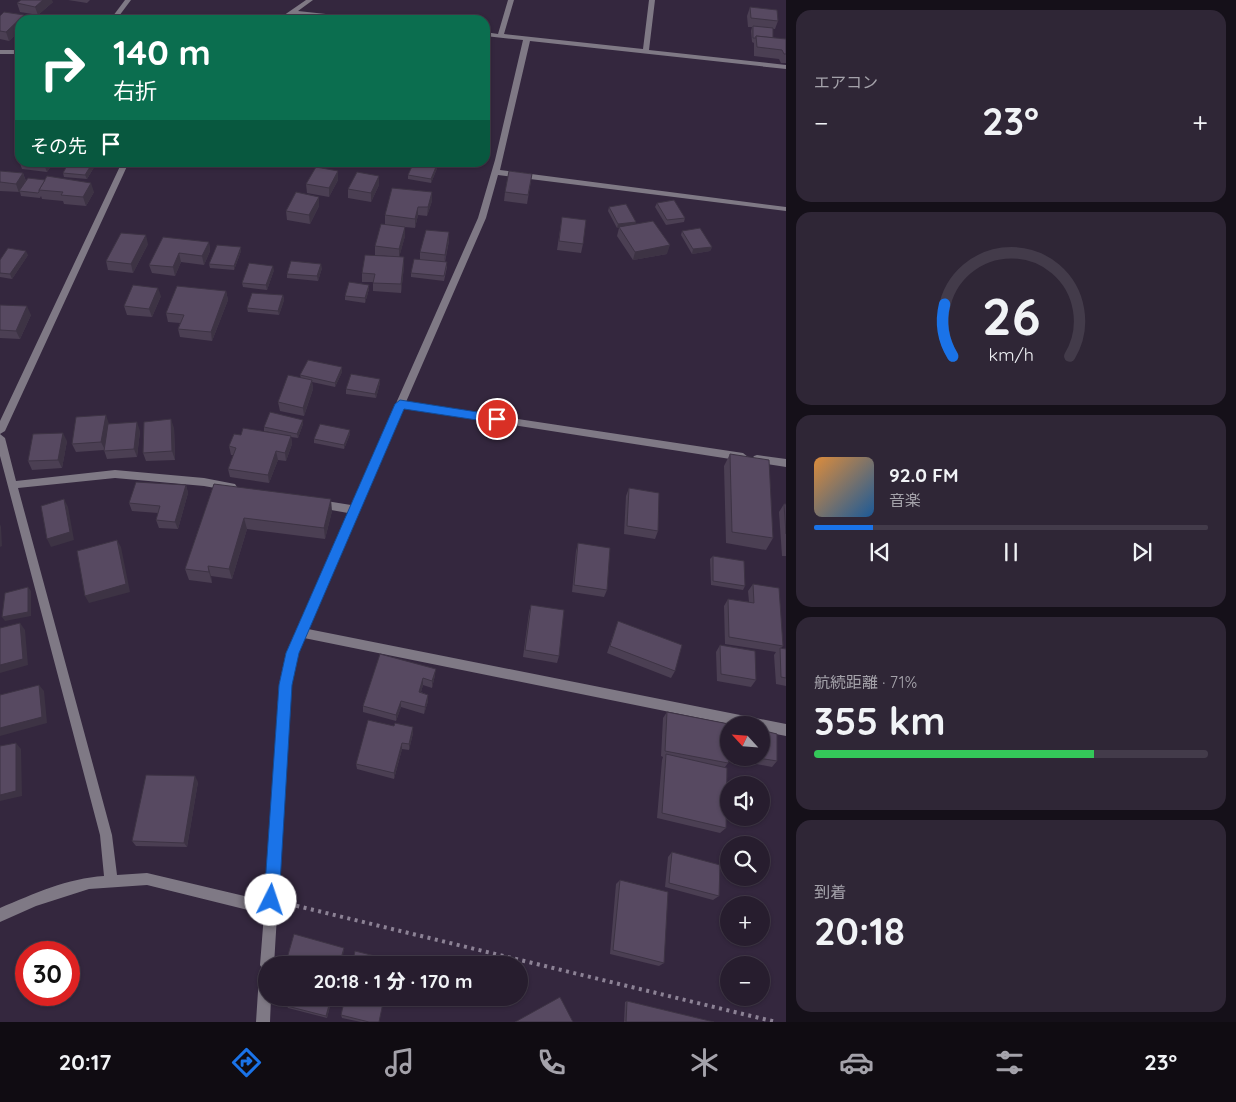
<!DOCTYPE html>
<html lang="ja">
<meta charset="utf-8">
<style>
:root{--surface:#271d2e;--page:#2f2636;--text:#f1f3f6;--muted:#a4a2aa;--line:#433b4a;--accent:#1a73e8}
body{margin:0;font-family:Quicksand,"Noto Sans JP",sans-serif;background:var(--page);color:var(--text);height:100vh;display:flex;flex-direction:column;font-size:19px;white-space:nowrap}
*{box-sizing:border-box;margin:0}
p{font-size:16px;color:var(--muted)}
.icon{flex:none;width:28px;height:28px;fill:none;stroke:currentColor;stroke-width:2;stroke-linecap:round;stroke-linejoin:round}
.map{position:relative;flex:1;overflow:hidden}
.details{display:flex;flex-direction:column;gap:10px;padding:10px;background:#151019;width:450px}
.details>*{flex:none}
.guide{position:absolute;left:15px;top:15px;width:475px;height:152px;border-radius:15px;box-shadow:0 1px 4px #0004,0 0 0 1px var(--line);background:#0b6e4f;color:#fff;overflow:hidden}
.needle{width:32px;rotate:296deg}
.buttons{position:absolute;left:720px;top:716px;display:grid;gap:10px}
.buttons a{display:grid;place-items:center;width:50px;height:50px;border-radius:50%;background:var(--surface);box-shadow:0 1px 4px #0004,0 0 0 1px var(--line);font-size:25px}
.speed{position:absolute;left:15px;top:941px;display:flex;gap:10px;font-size:25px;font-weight:700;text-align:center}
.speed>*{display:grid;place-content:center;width:65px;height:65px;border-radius:50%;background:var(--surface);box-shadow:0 1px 4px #0004,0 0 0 1px var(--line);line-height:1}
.speed .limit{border:8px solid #d22;background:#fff;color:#111}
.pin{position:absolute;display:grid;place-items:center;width:42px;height:42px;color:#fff;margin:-21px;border:2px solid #fff;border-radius:50%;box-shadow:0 1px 5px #0007}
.me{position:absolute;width:55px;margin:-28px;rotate:4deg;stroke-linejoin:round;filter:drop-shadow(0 0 4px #0008)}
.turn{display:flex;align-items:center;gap:18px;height:105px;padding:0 15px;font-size:22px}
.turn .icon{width:65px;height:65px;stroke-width:2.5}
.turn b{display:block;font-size:35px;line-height:42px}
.then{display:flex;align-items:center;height:48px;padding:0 15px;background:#0003;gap:10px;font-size:19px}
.big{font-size:38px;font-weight:800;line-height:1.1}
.details .card{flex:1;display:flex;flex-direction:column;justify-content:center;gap:8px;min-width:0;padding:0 18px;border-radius:15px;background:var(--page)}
.details .dial{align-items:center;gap:0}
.dial svg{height:130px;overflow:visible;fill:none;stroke:var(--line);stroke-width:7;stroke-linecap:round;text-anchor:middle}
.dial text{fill:var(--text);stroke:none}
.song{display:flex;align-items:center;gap:15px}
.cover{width:60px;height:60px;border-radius:8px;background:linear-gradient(135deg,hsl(30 70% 55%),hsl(210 70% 35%))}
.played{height:5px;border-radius:2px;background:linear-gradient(90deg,var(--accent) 15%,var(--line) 15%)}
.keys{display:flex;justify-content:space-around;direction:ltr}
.heat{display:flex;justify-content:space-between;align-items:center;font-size:28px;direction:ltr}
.charge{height:8px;border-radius:4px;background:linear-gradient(90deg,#34c759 71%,var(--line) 0)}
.trip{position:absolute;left:258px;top:956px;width:270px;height:50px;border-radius:25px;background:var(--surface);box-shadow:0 1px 4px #0004,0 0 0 1px var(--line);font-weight:800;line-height:50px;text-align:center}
.menu{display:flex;height:80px;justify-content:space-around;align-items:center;background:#100c12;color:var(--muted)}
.menu .icon{width:35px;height:35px}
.menu .on{color:var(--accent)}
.menu b{font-size:22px;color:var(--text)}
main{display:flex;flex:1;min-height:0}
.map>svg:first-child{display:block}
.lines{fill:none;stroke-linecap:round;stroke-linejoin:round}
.path{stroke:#8c8295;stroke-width:4;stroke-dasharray:3 4.5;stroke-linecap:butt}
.minor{fill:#7f7985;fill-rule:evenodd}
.wall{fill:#4b3f53}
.shaded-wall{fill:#3d3344}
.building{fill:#574961;stroke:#3d3344}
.route{fill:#1a73e8;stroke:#114b97}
</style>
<main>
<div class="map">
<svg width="786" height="1022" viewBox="0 0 786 1022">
<rect width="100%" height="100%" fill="#34273e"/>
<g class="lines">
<!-- path -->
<polyline class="path" points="289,904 776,1022"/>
<!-- minor -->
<g class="minor">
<polygon points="125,0 131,0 116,20 110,20"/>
<polygon points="306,0 313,0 298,11 363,18 366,20 347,20 293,14 284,20 277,20"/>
<path d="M508 0H514L504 34 643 49 649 0H655L649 50 786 65V69L530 41 500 170 786 207V211L498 175 486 218 406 402 743 453 748 457 743 461 404 408 308 629 786 724V736L761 731V725H734L304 638 298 653 291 685 274 965H266V998H271L270 1022H256L259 976 263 970 260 965 264 914 147 885 89 889 36 906 0 922V908C33 894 68 878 104 876L100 835 0 456V421L122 162H129L5 431 0 434 5 438 16 481 115 470 204 478 235 484 237 487 235 490 232 491 204 486 115 478 18 488 112 835 117 875 147 873 265 901 279 685 286 653 348 513 320 508 316 507 315 504 316 501 320 500 351 505 478 218 495 160 523 40 485 36V32L498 34Z"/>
<rect x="0" y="50" width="20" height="4"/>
<polygon points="757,455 786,459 786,467 754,462 752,459 754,456"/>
</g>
</g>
<!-- wall -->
<g class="wall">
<polygon points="68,0 90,0 87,3"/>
<polygon points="53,2 38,15 20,12 17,3"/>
<polygon points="750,7 778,21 775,29 773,29 773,38 786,39 786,63 781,63 779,59 754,56 754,43 752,42 751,31 752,27 748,27 747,16"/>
<polygon points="24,15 26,20 20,20 20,30 9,41 0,39 0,16"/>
<polygon points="20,136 20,162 54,162 47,172 22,169 17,156 18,155 14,144"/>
<polygon points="438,162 438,166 431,183 408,179 408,175"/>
<polygon points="96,164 87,179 64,177 63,173"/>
<polygon points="0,171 23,173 26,181 94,192 86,206 64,204 63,201 42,199 41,196 40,198 21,196 20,192 0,191"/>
<polygon points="338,171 338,180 329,197 307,193 306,184"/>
<polygon points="532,174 527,204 504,201 505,192"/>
<polygon points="379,185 371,202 348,198 348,189"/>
<polygon points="432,192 432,201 427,216 418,215 415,228 405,227 405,236 399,257 404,257 404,266 401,293 373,291 373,282 362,282 362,273 388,256 375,255 375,246 385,224 385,215"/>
<polygon points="657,203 685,218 684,222 666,225 655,207"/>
<polygon points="319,206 310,224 287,220 286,211"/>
<polygon points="609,207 636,224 667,254 633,260 617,236 619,228 617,228 608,211"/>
<polygon points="562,217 583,244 581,253 557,250"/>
<polygon points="682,231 712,247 710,251 692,254 681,235"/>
<polygon points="449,232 449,241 445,262 447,267 444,281 411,277 411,273 420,259 420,252"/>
<polygon points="209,242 210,251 204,265 181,262 175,276 152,273 149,265"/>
<polygon points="148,244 133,273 108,270 106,261"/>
<polygon points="241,251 234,270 210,268 209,264"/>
<polygon points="28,255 12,279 0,277 0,260"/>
<polygon points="322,268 318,281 287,278 287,274"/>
<polygon points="274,270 267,290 243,287 242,283"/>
<polygon points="369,285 369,289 365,303 345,300 345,296"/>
<polygon points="226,291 228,300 212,341 180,337 178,329 180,323 168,322 166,313"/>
<polygon points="283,295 284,300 279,315 248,312 247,308"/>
<polygon points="161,296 152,317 127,315 124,306"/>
<polygon points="0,305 31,315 20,339 0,338"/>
<polygon points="342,367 342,372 335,387 312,382 313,389 304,416 280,411 278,402 301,378 300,375"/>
<polygon points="380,379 380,383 376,398 346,394 346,389"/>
<polygon points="109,424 140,431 137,457 107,459 104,450 76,452 72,444"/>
<polygon points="303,424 298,438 291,437 292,444 286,461 278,460 269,483 230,477 228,469 234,455 231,455 229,446 241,435 274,433 264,431 264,427"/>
<polygon points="174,428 175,460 146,461 143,453"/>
<polygon points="350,430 350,434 344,449 314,443 314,439"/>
<polygon points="67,441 62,468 32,470 28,461"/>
<polygon points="730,454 773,538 766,550 726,543 724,466"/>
<polygon points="214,484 332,511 325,539 247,529 232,579 211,576 212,583 189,580 185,569"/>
<polygon points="186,485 188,493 178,529 159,528 156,520 158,513 132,511 129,503"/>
<polygon points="629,488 658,531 655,539 624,534 626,496"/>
<polygon points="784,504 786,504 786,556 782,556 779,512"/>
<polygon points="578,543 607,590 604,597 572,592 576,551"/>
<polygon points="713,556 745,586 743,590 711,585 710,559"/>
<polygon points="753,584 783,646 781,648 786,649 786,686 776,684 774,655 776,652 725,644 724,606 728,599 749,602 748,591"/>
<polygon points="531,605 559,656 557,663 523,657 529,612"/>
<polygon points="618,621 675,671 671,678 607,653"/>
<polygon points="720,645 756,680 751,687 717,681 716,652"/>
<polygon points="380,654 435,675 432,688 423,685 421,692 428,695 428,701 424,714 401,707 396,721 363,712 363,706"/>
<polygon points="667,712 729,758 761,758 777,761 772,767 730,759 728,763 725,767 726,828 720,833 657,818 662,760 663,757 661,756 663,718"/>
<polygon points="394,726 413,727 413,733 409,750 402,749 394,779 357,769 356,764"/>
<polygon points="198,782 187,847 136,846 132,841"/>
<polygon points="672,852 719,896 713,900 665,887 668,857"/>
<polygon points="620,880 664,963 659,966 610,954 616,884"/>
<polygon points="332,998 327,1018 288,1008 287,1006"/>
<polygon points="627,1001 714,1022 624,1022 625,1002"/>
<polygon points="341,1015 380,1022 361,1022 342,1018"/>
</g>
<!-- shaded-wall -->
<g class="shaded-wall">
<polygon points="43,0 52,0 53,2 38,15 35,7"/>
<polygon points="24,15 26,20 20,20 20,30 9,41 6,32"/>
<polygon points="43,162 54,162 47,172"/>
<polygon points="93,162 95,162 96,164 87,179 85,175"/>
<polygon points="438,162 438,166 431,183 431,179"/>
<polygon points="338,171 338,180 329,197 329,188"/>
<polygon points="23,173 26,182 19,193 16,184"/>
<polygon points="379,176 379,185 371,202 371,193"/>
<polygon points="91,183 94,192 86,206 83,197"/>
<polygon points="432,192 432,201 427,216 428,207"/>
<polygon points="319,197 319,206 310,224 309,215"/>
<polygon points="418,207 418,215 415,228 415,219"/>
<polygon points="636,222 635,226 619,227 619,228 617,228 618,224"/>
<polygon points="405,227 405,236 399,258 399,249"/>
<polygon points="449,232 449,241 444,263 445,255"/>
<polygon points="146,235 148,244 133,273 131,264"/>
<polygon points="209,242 210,251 204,265 202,256"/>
<polygon points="670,245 667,254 633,260 635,252"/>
<polygon points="241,247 241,251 234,270 234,266"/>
<polygon points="712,247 710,251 692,254 693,249"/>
<polygon points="26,251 28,255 12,279 10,274"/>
<polygon points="179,253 181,262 175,276 173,267"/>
<polygon points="404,257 404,266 401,293 401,284"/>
<polygon points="321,264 322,268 318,281 317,276"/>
<polygon points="273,266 274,270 267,290 266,285"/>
<polygon points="369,285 369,289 365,303 365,298"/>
<polygon points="158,288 161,296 152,317 149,309"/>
<polygon points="226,291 228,300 212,341 211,332"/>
<polygon points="283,295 284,300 279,315 278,311"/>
<polygon points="27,306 31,315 20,339 16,331"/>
<polygon points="342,367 342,372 335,387 335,383"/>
<polygon points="380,379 380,383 376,398 375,394"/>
<polygon points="312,380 313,389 304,416 303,408"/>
<polygon points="106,415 109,424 105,450 101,442"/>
<polygon points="171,419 174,428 175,460 172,451"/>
<polygon points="303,420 303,424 298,438 297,434"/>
<polygon points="137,422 140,431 137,457 134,449"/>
<polygon points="350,430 350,434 344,449 344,445"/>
<polygon points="63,433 67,441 62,468 58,460"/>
<polygon points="291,436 292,444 286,461 285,453"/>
<polygon points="276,451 278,460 269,483 268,475"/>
<polygon points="186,485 188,493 178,529 175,522"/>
<polygon points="64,499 68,507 74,540 51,547 47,539"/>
<polygon points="331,499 332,511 325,539 324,528"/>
<polygon points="244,518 247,529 232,579 229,569"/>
<polygon points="0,524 1,527 2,546 0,547"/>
<polygon points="117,540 121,547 130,592 89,603 85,596"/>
<polygon points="208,566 211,576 212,583 209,572"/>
<polygon points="28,587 31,591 31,616 5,621 2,617"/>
<polygon points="20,623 25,630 28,665 0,673 0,665"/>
<polygon points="436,669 435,675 432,688 432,681"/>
<polygon points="423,678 423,685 419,698 419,692"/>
<polygon points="39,685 44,691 47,723 0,736 0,728"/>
<polygon points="428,695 428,701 424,714 425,707"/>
<polygon points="401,701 401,707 396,721 396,715"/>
<polygon points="413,727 413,733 409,750 409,744"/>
<polygon points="16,743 21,749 22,796 0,801 0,795"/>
<polygon points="402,743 402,749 394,779 394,773"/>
<polygon points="195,776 198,782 187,847 184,843"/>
<polygon points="344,948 344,951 341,965 339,965"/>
<polygon points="331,998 332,998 327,1018 326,1016"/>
</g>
<!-- building -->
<g class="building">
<polygon points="21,0 43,0 35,7 17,3"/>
<polygon points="750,7 777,10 778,21 751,18"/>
<polygon points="4,12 24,15 6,32 0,31 0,16"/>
<polygon points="370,18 387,20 369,20"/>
<polygon points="753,26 773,28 773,38 756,36 756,38 753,38"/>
<polygon points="756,36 786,39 786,54 784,54 782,50 757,47"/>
<polygon points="20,136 20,145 14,144"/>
<polygon points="69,162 93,162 85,175 63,173"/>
<polygon points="414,162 438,162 431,179 408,175"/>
<polygon points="316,167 338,171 329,188 306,184"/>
<polygon points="0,171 23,173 16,184 0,182"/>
<polygon points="509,171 532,174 528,195 505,192"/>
<polygon points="357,172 379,176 371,193 348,189"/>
<polygon points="47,176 91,183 83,197 61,195 63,192 39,190"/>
<polygon points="28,178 45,180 39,190 39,192 38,193 19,191"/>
<polygon points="392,188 432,192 428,207 418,207 415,219 385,215"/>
<polygon points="296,192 319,197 309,215 286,211"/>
<polygon points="674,200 685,218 667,220 657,203"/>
<polygon points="626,204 636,222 618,224 609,207"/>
<polygon points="562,217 586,220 583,244 559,241"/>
<polygon points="653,221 670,245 635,252 619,227"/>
<polygon points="381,224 405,227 399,249 375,246"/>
<polygon points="700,228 712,247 693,249 682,231"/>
<polygon points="426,230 449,232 445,255 420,252"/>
<polygon points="121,233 146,235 131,264 106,261"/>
<polygon points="163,237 209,242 202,256 179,253 173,267 149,265"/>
<polygon points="217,245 241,247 234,266 209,264"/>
<polygon points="8,248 26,251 10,274 0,273 0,260"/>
<polygon points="365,255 404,257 401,284 373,283 375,274 362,273"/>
<polygon points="414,259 447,262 444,276 411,273"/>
<polygon points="291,261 321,264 317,276 287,274"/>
<polygon points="249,263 273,266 266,285 242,283"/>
<polygon points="349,282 369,285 365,298 345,296"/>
<polygon points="133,285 158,288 149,309 124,306"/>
<polygon points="177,286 226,291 211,332 178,329 184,315 166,313"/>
<polygon points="252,293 283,295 278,311 247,308"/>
<polygon points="0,305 27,306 16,331 0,330"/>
<polygon points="308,360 342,367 335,383 300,375"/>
<polygon points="351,374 380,379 375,394 346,389"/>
<polygon points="288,375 312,380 303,408 278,402"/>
<polygon points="270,412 303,420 297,434 264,427"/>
<polygon points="106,415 101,442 72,444 76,417"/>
<polygon points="171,419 172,451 143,453 144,422"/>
<polygon points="137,422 134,449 104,451 108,424"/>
<polygon points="320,424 350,430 344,445 314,439"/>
<polygon points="243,428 291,436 285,453 276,451 268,475 228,469 236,448 229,446 234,434 241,435"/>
<polygon points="63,433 58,460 28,461 33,434"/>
<polygon points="730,454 769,460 773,538 732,532"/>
<polygon points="136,482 186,485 175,522 156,520 160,506 129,503"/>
<polygon points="214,484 331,499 324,528 244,518 229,569 208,566 209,572 185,569"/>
<polygon points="629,488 659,493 658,531 627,526"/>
<polygon points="64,499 70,532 47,539 41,506"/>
<polygon points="784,504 786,504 786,534"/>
<polygon points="117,540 126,584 85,596 77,551"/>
<polygon points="578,543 610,548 607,590 574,585"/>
<polygon points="713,556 744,561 745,586 713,581"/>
<polygon points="753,584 779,588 783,646 729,637 728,599 754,603"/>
<polygon points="28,587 28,612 2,617 5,593"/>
<polygon points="531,605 564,610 559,656 525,650"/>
<polygon points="618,621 682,645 675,671 610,646"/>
<polygon points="20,623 23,659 0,665 0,628"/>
<polygon points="720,645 755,651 756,680 721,674"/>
<polygon points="780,648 786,649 786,678 781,677"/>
<polygon points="380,654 436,669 432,681 423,678 419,692 428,695 425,707 401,701 396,715 363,706"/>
<polygon points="39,685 42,717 0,728 0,695"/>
<polygon points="667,712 734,725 729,725 729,758 730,758 728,763 665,751"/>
<polygon points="368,720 394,726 395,723 413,727 409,744 402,743 394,773 356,764"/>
<polygon points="761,730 777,734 777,761 758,758 761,758"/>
<polygon points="16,743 16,791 0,795 0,746"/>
<polygon points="666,754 727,768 726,828 662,813"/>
<polygon points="146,775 195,776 184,843 132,841"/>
<polygon points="672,852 720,865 719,896 669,883"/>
<polygon points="620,880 668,892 664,963 613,950"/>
<polygon points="294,934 344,948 339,965 294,965 286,962"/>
<polygon points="355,951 391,960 390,965 352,965"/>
<polygon points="560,997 573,1022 515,1022"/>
<polygon points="289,998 331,998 326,1016 287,1006"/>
<polygon points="345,998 384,998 379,1022 369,1022 341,1015"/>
<polygon points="627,1001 714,1022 626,1022"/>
</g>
<!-- route -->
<polygon class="route" points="400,400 497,415 502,419 497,423 404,409 299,653 292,685 279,900 276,905 271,907 266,905 264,900 279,685 286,653 395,404"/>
</svg>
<div class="buttons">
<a><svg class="needle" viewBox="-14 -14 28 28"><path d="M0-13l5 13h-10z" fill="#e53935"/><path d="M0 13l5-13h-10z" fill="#a4a2aa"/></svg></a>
<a><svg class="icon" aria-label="sound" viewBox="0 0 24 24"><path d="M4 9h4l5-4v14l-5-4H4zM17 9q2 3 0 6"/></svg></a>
<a><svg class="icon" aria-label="search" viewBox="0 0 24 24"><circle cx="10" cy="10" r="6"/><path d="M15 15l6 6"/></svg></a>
<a>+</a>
<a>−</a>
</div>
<div class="speed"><div class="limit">30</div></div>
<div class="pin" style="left:497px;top:419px;background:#d93025"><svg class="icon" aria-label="arrive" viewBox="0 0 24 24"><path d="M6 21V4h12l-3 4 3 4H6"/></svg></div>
<svg class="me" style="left:271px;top:900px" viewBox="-20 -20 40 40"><circle r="19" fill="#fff"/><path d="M0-13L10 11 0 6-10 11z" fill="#1a73e8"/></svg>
<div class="trip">20:18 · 1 分 · 170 m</div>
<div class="guide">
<div class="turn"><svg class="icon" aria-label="right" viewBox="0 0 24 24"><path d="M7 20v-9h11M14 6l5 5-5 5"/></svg><div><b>140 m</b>右折</div></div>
<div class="then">その先<svg class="icon" aria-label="arrive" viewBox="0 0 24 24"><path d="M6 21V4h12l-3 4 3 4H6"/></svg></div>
</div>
</div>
<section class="details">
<div class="card"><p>エアコン</p>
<div class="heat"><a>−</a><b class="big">23°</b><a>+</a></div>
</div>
<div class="card dial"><svg viewBox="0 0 100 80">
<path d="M14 69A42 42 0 1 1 86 69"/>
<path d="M14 69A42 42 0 0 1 9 37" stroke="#1a73e8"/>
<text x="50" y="56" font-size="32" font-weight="700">26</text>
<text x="50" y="72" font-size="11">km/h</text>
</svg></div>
<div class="card">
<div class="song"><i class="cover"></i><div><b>92.0 FM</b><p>音楽</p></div></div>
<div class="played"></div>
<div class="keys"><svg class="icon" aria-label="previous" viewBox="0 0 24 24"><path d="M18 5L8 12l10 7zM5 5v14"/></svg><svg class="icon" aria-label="pause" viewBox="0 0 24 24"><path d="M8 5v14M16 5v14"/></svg><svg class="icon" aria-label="next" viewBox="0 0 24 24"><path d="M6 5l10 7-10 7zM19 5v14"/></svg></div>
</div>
<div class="card"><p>航続距離 · 71%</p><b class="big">355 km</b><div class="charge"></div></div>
<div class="card"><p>到着</p><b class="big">20:18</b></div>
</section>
</main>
<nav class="menu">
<b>20:17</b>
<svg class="icon on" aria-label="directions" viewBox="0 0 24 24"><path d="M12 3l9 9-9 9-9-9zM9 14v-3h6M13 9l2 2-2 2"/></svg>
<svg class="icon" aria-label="music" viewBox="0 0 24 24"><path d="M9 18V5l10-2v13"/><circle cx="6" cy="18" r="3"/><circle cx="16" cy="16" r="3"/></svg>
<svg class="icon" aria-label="phone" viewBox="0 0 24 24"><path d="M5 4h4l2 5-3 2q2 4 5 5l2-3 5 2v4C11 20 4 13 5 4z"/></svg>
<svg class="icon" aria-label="climate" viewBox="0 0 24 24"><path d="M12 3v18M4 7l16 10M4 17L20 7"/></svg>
<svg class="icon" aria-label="car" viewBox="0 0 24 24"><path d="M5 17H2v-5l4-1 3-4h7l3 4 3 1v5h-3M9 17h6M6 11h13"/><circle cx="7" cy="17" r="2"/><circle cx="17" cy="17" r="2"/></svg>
<svg class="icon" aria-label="filters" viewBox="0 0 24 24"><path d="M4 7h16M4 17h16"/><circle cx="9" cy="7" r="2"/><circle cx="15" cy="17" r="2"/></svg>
<b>23°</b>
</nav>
